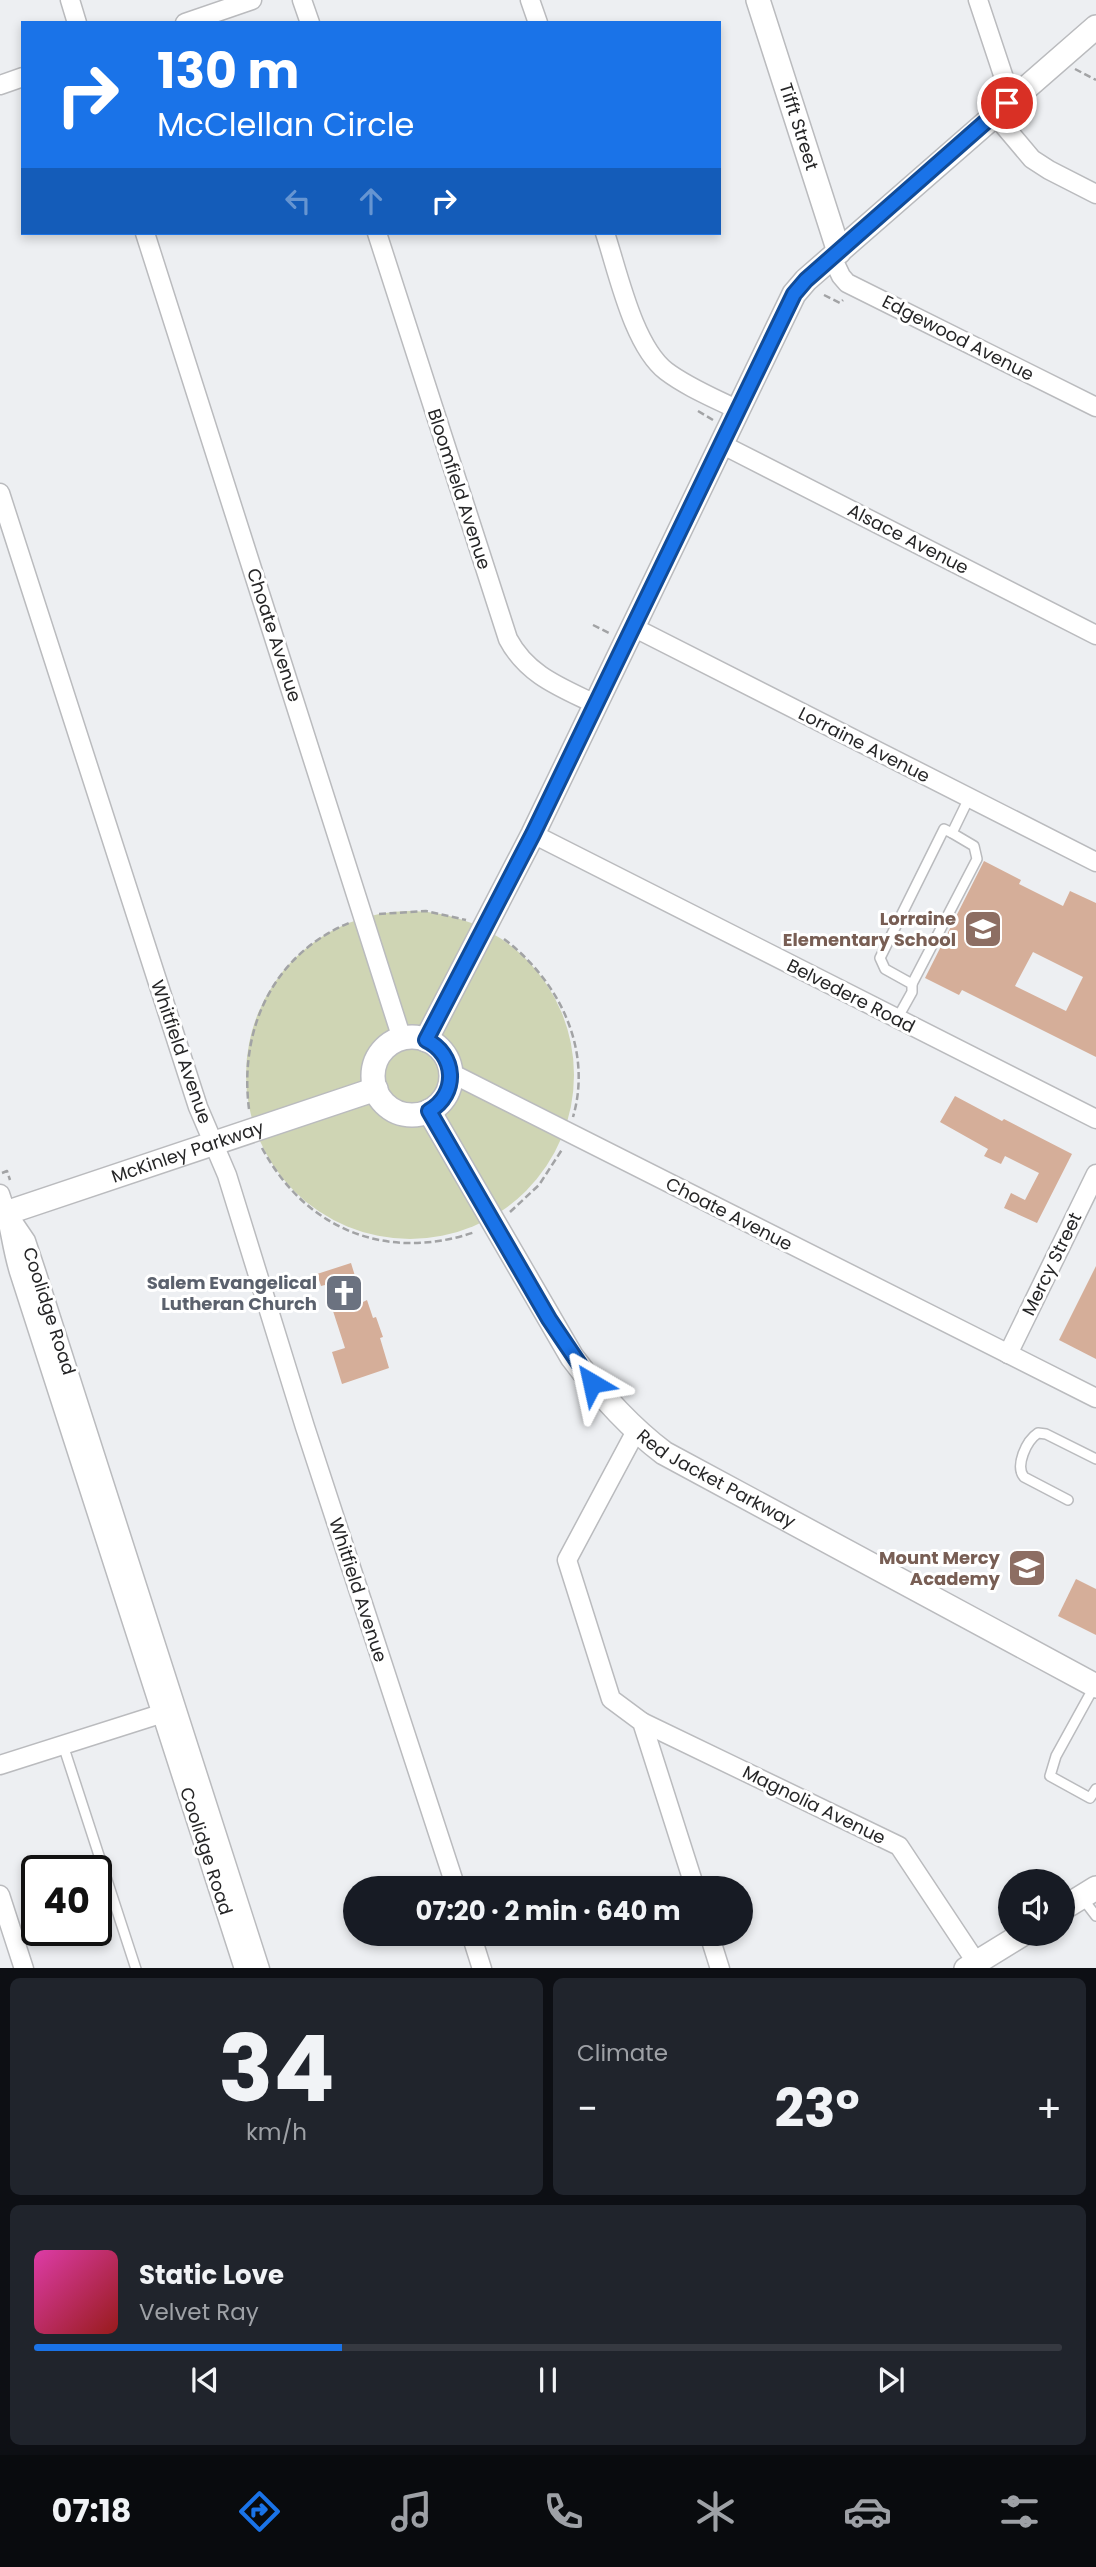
<!DOCTYPE html>
<meta charset="utf-8">
<style>
:root{--surface:#171b24;--page:#20242c;--text:#f1f3f6;--muted:#9ea1a6;--line:#363941;--accent:#1a73e8}
body{margin:0;font-family:Poppins,sans-serif;background:var(--page);color:var(--text);height:100vh;display:flex;flex-direction:column;font-size:26px;white-space:nowrap}
*{box-sizing:border-box;margin:0}
p{font-size:23px;color:var(--muted)}
.icon{flex:none;width:38px;height:38px;fill:none;stroke:currentColor;stroke-width:2;stroke-linecap:round;stroke-linejoin:round}
.map{position:relative;height:1968px;overflow:hidden}
.details{display:flex;flex-direction:column;gap:10px;padding:10px;background:#0d0f14;flex:1}
.details>*{flex:none}
.banner{position:absolute;left:21px;top:21px;width:700px;height:214px;border-radius:0px;box-shadow:0 4px 10px #0003;background:#1a73e8;color:#fff;overflow:hidden}
.buttons{position:absolute;left:998px;top:1869px;display:grid;gap:14px}
.buttons a{display:grid;place-items:center;width:77px;height:77px;border-radius:50%;background:var(--surface);box-shadow:0 4px 10px #0003;font-size:35px}
.speed{position:absolute;left:21px;top:1855px;display:flex;gap:14px;font-size:35px;font-weight:700;text-align:center}
.speed>*{display:grid;place-content:center;width:91px;height:91px;border-radius:50%;background:var(--surface);box-shadow:0 4px 10px #0003;line-height:1}
.speed .limit{border:4px solid #111;border-radius:10px;background:#fff;color:#111}
.pin{position:absolute;display:grid;place-items:center;width:60px;height:60px;color:#fff;margin:-30px;border:4px solid #fff;border-radius:50%;box-shadow:0 2px 7px #0007}
.me{position:absolute;width:77px;margin:-38px;rotate:324deg;stroke-linejoin:round;filter:drop-shadow(0 0 5px #0008)}
.turn{display:flex;align-items:center;gap:24px;height:147px;padding:0 21px;font-size:32px}
.turn .icon{width:91px;height:91px;stroke-width:2.5}
.turn b{display:block;font-size:49px;line-height:60px}
.lanes{display:flex;align-items:center;height:66px;padding:0 21px;background:#0003;justify-content:center;gap:35px;direction:ltr}
.lanes .off{opacity:.35}
.big{font-size:52px;font-weight:700;line-height:1.1}
.details .card{flex:1;display:flex;flex-direction:column;justify-content:center;gap:10px;min-width:0;padding:0 24px;border-radius:10px;background:var(--page)}
.details .dial{align-items:center;gap:0}
.dial b{font-size:91px;line-height:1}
.song{display:flex;align-items:center;gap:21px}
.cover{width:84px;height:84px;border-radius:10px;background:linear-gradient(135deg,hsl(320 70% 55%),hsl(0 70% 35%))}
.played{height:7px;border-radius:4px;background:linear-gradient(90deg,var(--accent) 30%,var(--line) 30%)}
.keys{display:flex;justify-content:space-around;direction:ltr}
.heat{display:flex;justify-content:space-between;align-items:center;font-size:38px;direction:ltr}
.details .tiles{flex:1;display:grid;gap:10px;grid-template-columns:1fr 1fr}
.card:last-child{grid-column:span 2}
.trip{position:absolute;left:343px;top:1876px;width:410px;height:70px;border-radius:35px;background:var(--surface);box-shadow:0 4px 10px #0003;font-weight:700;line-height:70px;text-align:center}
.dock{display:flex;height:112px;justify-content:space-around;align-items:center;background:#090b0e;color:var(--muted)}
.dock .icon{width:49px;height:49px}
.dock .on{color:var(--accent)}
.dock b{font-size:32px;color:var(--text)}
.map>svg:first-child{display:block}
.green{fill:#cfd5b4}
.building{fill:#d5ae99;fill-rule:evenodd}
.lines{fill:none;stroke-linecap:round;stroke-linejoin:round}
.service-casing{stroke:#babbbe;stroke-width:12}
.minor-casing{stroke:#babbbe;stroke-width:21}
.tertiary-casing{stroke:#babbbe;stroke-width:26}
.path{stroke:#a2a3a5;stroke-width:2.5;stroke-dasharray:7 3.5;stroke-linecap:butt}
.service{stroke:#fff;stroke-width:9}
.minor{stroke:#fff;stroke-width:18}
.tertiary{stroke:#fff;stroke-width:23}
.route-casing{stroke:#114b97;stroke-width:18}
.route{stroke:#1a73e8;stroke-width:12}
.labels{text-anchor:middle;stroke-width:6;stroke-linejoin:round;paint-order:stroke}
.street-label{font-size:18px;fill:#262627;stroke:#fff}
.education-label{font-size:18px;font-weight:bold;fill:#785e54;stroke:#fff;text-anchor:end}
.worship-label{font-size:18px;font-weight:bold;fill:#5b616d;stroke:#fff;text-anchor:end}
</style>
<div class="map">
<svg width="1096" height="1969" viewBox="0 0 1096 1969">
<rect width="100%" height="100%" fill="#edeff2"/>
<!-- green -->
<circle class="green" cx="410" cy="1075" r="164"/>
<!-- building -->
<g class="building">
<path d="M984 861 1021 880 1019 884 1063 906 1070 891 1096 903V1057L962 990 959 995 925 978ZM1033 952 1083 977 1066 1011 1015 986Z"/>
<polygon points="955,1096 1002,1121 1004,1119 1072,1154 1037,1223 1004,1208 1011,1193 1025,1200 1039,1173 1005,1156 1001,1164 984,1156 988,1149 940,1122"/>
<polygon points="351,1263 363,1302 367,1300 373,1318 376,1317 383,1337 380,1338 389,1368 342,1384 332,1352 345,1348 333,1311 338,1310 329,1284 321,1286 317,1274"/>
<polygon points="1096,1266 1096,1359 1059,1340"/>
<polygon points="1076,1579 1096,1589 1096,1635 1058,1616"/>
</g>
<g class="lines">
<defs>
<g id="service">
<polyline points="912,984 977,859 974,846 952,833"/>
<polyline points="897,1019 912,992 912,984 885,969 880,958 944,829 952,833 969,798"/>
<path d="M1068 1500 1024 1477C1015 1466 1026 1441 1038 1433L1046 1434 1096 1459"/>
<polyline points="1094,1687 1056,1756 1050,1776 1090,1798 1096,1789"/>
<polyline points="63,1745 136,1969"/>
<polyline points="1083,1899 1096,1916"/>
</g>
<g id="minor">
<polyline points="70,0 77,23"/>
<polyline points="302,0 310,23"/>
<polyline points="530,0 538,23"/>
<polyline points="978,0 1011,99"/>
<polyline points="185,23 252,0"/>
<polyline points="0,85 23,77"/>
<polyline points="994,114 1032,159 1049,170 1096,194"/>
<polyline points="145,233 402,1039"/>
<path d="M377 233 508 639C527 675 560 687 595 704"/>
<path d="M605 233C618 272 633 345 666 371 687 387 714 398 738 410"/>
<polyline points="832,257 841,276 847,283 1096,407"/>
<polyline points="721,444 1096,635"/>
<polyline points="0,493 198,1107 227,1175 305,1427 456,1888"/>
<polyline points="633,627 1096,862"/>
<polyline points="533,834 1096,1119"/>
<polyline points="451,1073 1096,1398"/>
<path d="M0 1194C10 1221 11 1248 20 1275L244 1969"/>
<polyline points="9,1216 26,1241 36,1271 260,1969"/>
<polyline points="1008,1354 1096,1174"/>
<polyline points="636,1431 567,1560 611,1699 642,1722 695,1888"/>
<polyline points="642,1722 899,1846 976,1962"/>
<polyline points="0,1765 173,1710"/>
<polyline points="0,1895 24,1969"/>
<polyline points="471,1934 482,1969"/>
<polyline points="709,1934 720,1969"/>
</g>
<g id="tertiary">
<path id="s1" d="M758 0 839 252"/>
<circle cx="412" cy="1076" r="39"/>
<polyline points="426,1040 533,834 794,294 806,280 1096,27"/>
<path id="s2" d="M429 1111 572 1357C599 1393 628 1426 664 1453L1096 1686"/>
<path id="s3" d="M0 1215 376 1089"/>
<polyline points="1062,1909 1096,1888"/>
<polyline points="966,1969 1023,1934"/>
</g>
</defs>
<!-- service casing -->
<use href="#service" class="service-casing"/>
<!-- minor casing -->
<use href="#minor" class="minor-casing"/>
<!-- tertiary casing -->
<use href="#tertiary" class="tertiary-casing"/>
<!-- path -->
<g class="path">
<polyline points="1075,69 1096,80"/>
<polyline points="824,295 840,303 843,300"/>
<polyline points="698,411 713,420"/>
<polyline points="593,625 609,633"/>
<polyline points="379,914 426,911 466,920"/>
<path d="M504 939C558 980 593 1048 573 1117"/>
<path d="M249 1109C239 1030 272 955 349 923"/>
<path d="M262 1148C306 1230 387 1262 475 1232"/>
<polyline points="2,1173 7,1171 10,1180"/>
<polyline points="510,1212 539,1185 563,1148"/>
</g>
<!-- service -->
<use href="#service" class="service"/>
<!-- minor -->
<use href="#minor" class="minor"/>
<!-- tertiary -->
<use href="#tertiary" class="tertiary"/>
</g>
<g class="lines">
<defs>
<path id="route" d="M592 1383 549 1319 429 1111C459 1094 456 1054 426 1040L533 834 794 294 806 280 1007 103"/>
</defs>
<!-- route casing -->
<use href="#route" class="route-casing"/>
<!-- route -->
<use href="#route" class="route"/>
</g>
<!-- icons -->
<defs>
<symbol id="school-square" viewBox="-11 -11 22 22"><rect x="-9" y="-9" width="18" height="18" rx="4" fill="#8d6e63" stroke="#fff"/><path d="M0-5L7-2L0 1L-7-2ZM-4 1L0 2.5L4 1V4Q0 6-4 4Z" fill="#fff"/></symbol>
<symbol id="church-square" viewBox="-11 -11 22 22"><rect x="-9" y="-9" width="18" height="18" rx="4" fill="#6b7280" stroke="#fff"/><path d="M-1.2-6h2.4v3.5h3.3v2.4h-3.3V6h-2.4V-.1h-3.3v-2.4h3.3Z" fill="#fff"/></symbol>
</defs>
<g fill-rule="evenodd">
<use href="#school-square" x="961" y="907" width="44" height="44"/>
<use href="#church-square" x="322" y="1271" width="44" height="44"/>
<use href="#school-square" x="1005" y="1546" width="44" height="44"/>
</g>
<g class="labels">
<!-- street labels -->
<g class="street-label">
<text dy="6" stroke="none"><textPath href="#s1" startOffset="133">Tifft Street</textPath></text>
<text transform="translate(958 338) rotate(27)" y="6">Edgewood Avenue</text>
<text transform="translate(459 489) rotate(72)" y="6">Bloomfield Avenue</text>
<text transform="translate(908 539) rotate(27)" y="6">Alsace Avenue</text>
<text transform="translate(274 635) rotate(72)" y="6">Choate Avenue</text>
<text transform="translate(864 745) rotate(27)" y="6">Lorraine Avenue</text>
<text transform="translate(851 996) rotate(27)" y="6">Belvedere Road</text>
<text transform="translate(181 1052) rotate(71)" y="6">Whitfield Avenue</text>
<text dy="6" stroke="none"><textPath href="#s3" startOffset="198">McKinley Parkway</textPath></text>
<text transform="translate(729 1214) rotate(27)" y="6">Choate Avenue</text>
<text transform="translate(1052 1264) rotate(-64)" y="6">Mercy Street</text>
<text transform="translate(49 1311) rotate(72)" y="6">Coolidge Road</text>
<text dy="6" stroke="none"><textPath href="#s2" startOffset="476">Red Jacket Parkway</textPath></text>
<text transform="translate(358 1590) rotate(72)" y="6">Whitfield Avenue</text>
<text transform="translate(814 1805) rotate(26)" y="6">Magnolia Avenue</text>
<text transform="translate(206 1851) rotate(72)" y="6">Coolidge Road</text>
</g>
<!-- education labels -->
<g class="education-label">
<text x="956" y="925">Lorraine<tspan x="956" dy="21">Elementary School</tspan></text>
<text x="1000" y="1564">Mount Mercy<tspan x="1000" dy="21">Academy</tspan></text>
</g>
<!-- worship labels -->
<g class="worship-label">
<text x="317" y="1289">Salem Evangelical<tspan x="317" dy="21">Lutheran Church</tspan></text>
</g>
</g>
</svg>
<div class="buttons">
<a><svg class="icon" aria-label="sound" viewBox="0 0 24 24"><path d="M4 9h4l5-4v14l-5-4H4zM17 9q2 3 0 6"/></svg></a>
</div>
<div class="speed"><div class="limit">40</div></div>
<div class="pin" style="left:1007px;top:103px;background:#d93025"><svg class="icon" aria-label="arrive" viewBox="0 0 24 24"><path d="M6 21V4h12l-3 4 3 4H6"/></svg></div>
<svg class="me" style="left:592px;top:1383px" viewBox="-20 -20 40 40"><path d="M0-17L14 15 0 8-14 15z" fill="#1a73e8" stroke="#fff" stroke-width="4"/></svg>
<div class="trip">07:20 · 2 min · 640 m</div>
<div class="banner">
<div class="turn"><svg class="icon" aria-label="right" viewBox="0 0 24 24"><path d="M7 20v-9h11M14 6l5 5-5 5"/></svg><div><b>130 m</b>McClellan Circle</div></div>
<div class="lanes"><svg class="icon off" aria-label="left" viewBox="0 0 24 24"><path d="M17 20v-9H6M10 6l-5 5 5 5"/></svg><svg class="icon off" aria-label="ahead" viewBox="0 0 24 24"><path d="M12 20V5M6 11l6-6 6 6"/></svg><svg class="icon" aria-label="right" viewBox="0 0 24 24"><path d="M7 20v-9h11M14 6l5 5-5 5"/></svg></div>
</div>
</div>
<section class="details">
<div class="tiles">
<div class="card dial"><b>34</b><p>km/h</p></div>
<div class="card"><p>Climate</p>
<div class="heat"><a>−</a><b class="big">23°</b><a>+</a></div>
</div>
<div class="card">
<div class="song"><i class="cover"></i><div><b>Static Love</b><p>Velvet Ray</p></div></div>
<div class="played"></div>
<div class="keys"><svg class="icon" aria-label="previous" viewBox="0 0 24 24"><path d="M18 5L8 12l10 7zM5 5v14"/></svg><svg class="icon" aria-label="pause" viewBox="0 0 24 24"><path d="M8 5v14M16 5v14"/></svg><svg class="icon" aria-label="next" viewBox="0 0 24 24"><path d="M6 5l10 7-10 7zM19 5v14"/></svg></div>
</div>
</div>
</section>
<nav class="dock">
<b>07:18</b>
<svg class="icon on" aria-label="directions" viewBox="0 0 24 24"><path d="M12 3l9 9-9 9-9-9zM9 14v-3h6M13 9l2 2-2 2"/></svg>
<svg class="icon" aria-label="music" viewBox="0 0 24 24"><path d="M9 18V5l10-2v13"/><circle cx="6" cy="18" r="3"/><circle cx="16" cy="16" r="3"/></svg>
<svg class="icon" aria-label="phone" viewBox="0 0 24 24"><path d="M5 4h4l2 5-3 2q2 4 5 5l2-3 5 2v4C11 20 4 13 5 4z"/></svg>
<svg class="icon" aria-label="climate" viewBox="0 0 24 24"><path d="M12 3v18M4 7l16 10M4 17L20 7"/></svg>
<svg class="icon" aria-label="car" viewBox="0 0 24 24"><path d="M5 17H2v-5l4-1 3-4h7l3 4 3 1v5h-3M9 17h6M6 11h13"/><circle cx="7" cy="17" r="2"/><circle cx="17" cy="17" r="2"/></svg>
<svg class="icon" aria-label="filters" viewBox="0 0 24 24"><path d="M4 7h16M4 17h16"/><circle cx="9" cy="7" r="2"/><circle cx="15" cy="17" r="2"/></svg>
</nav>
